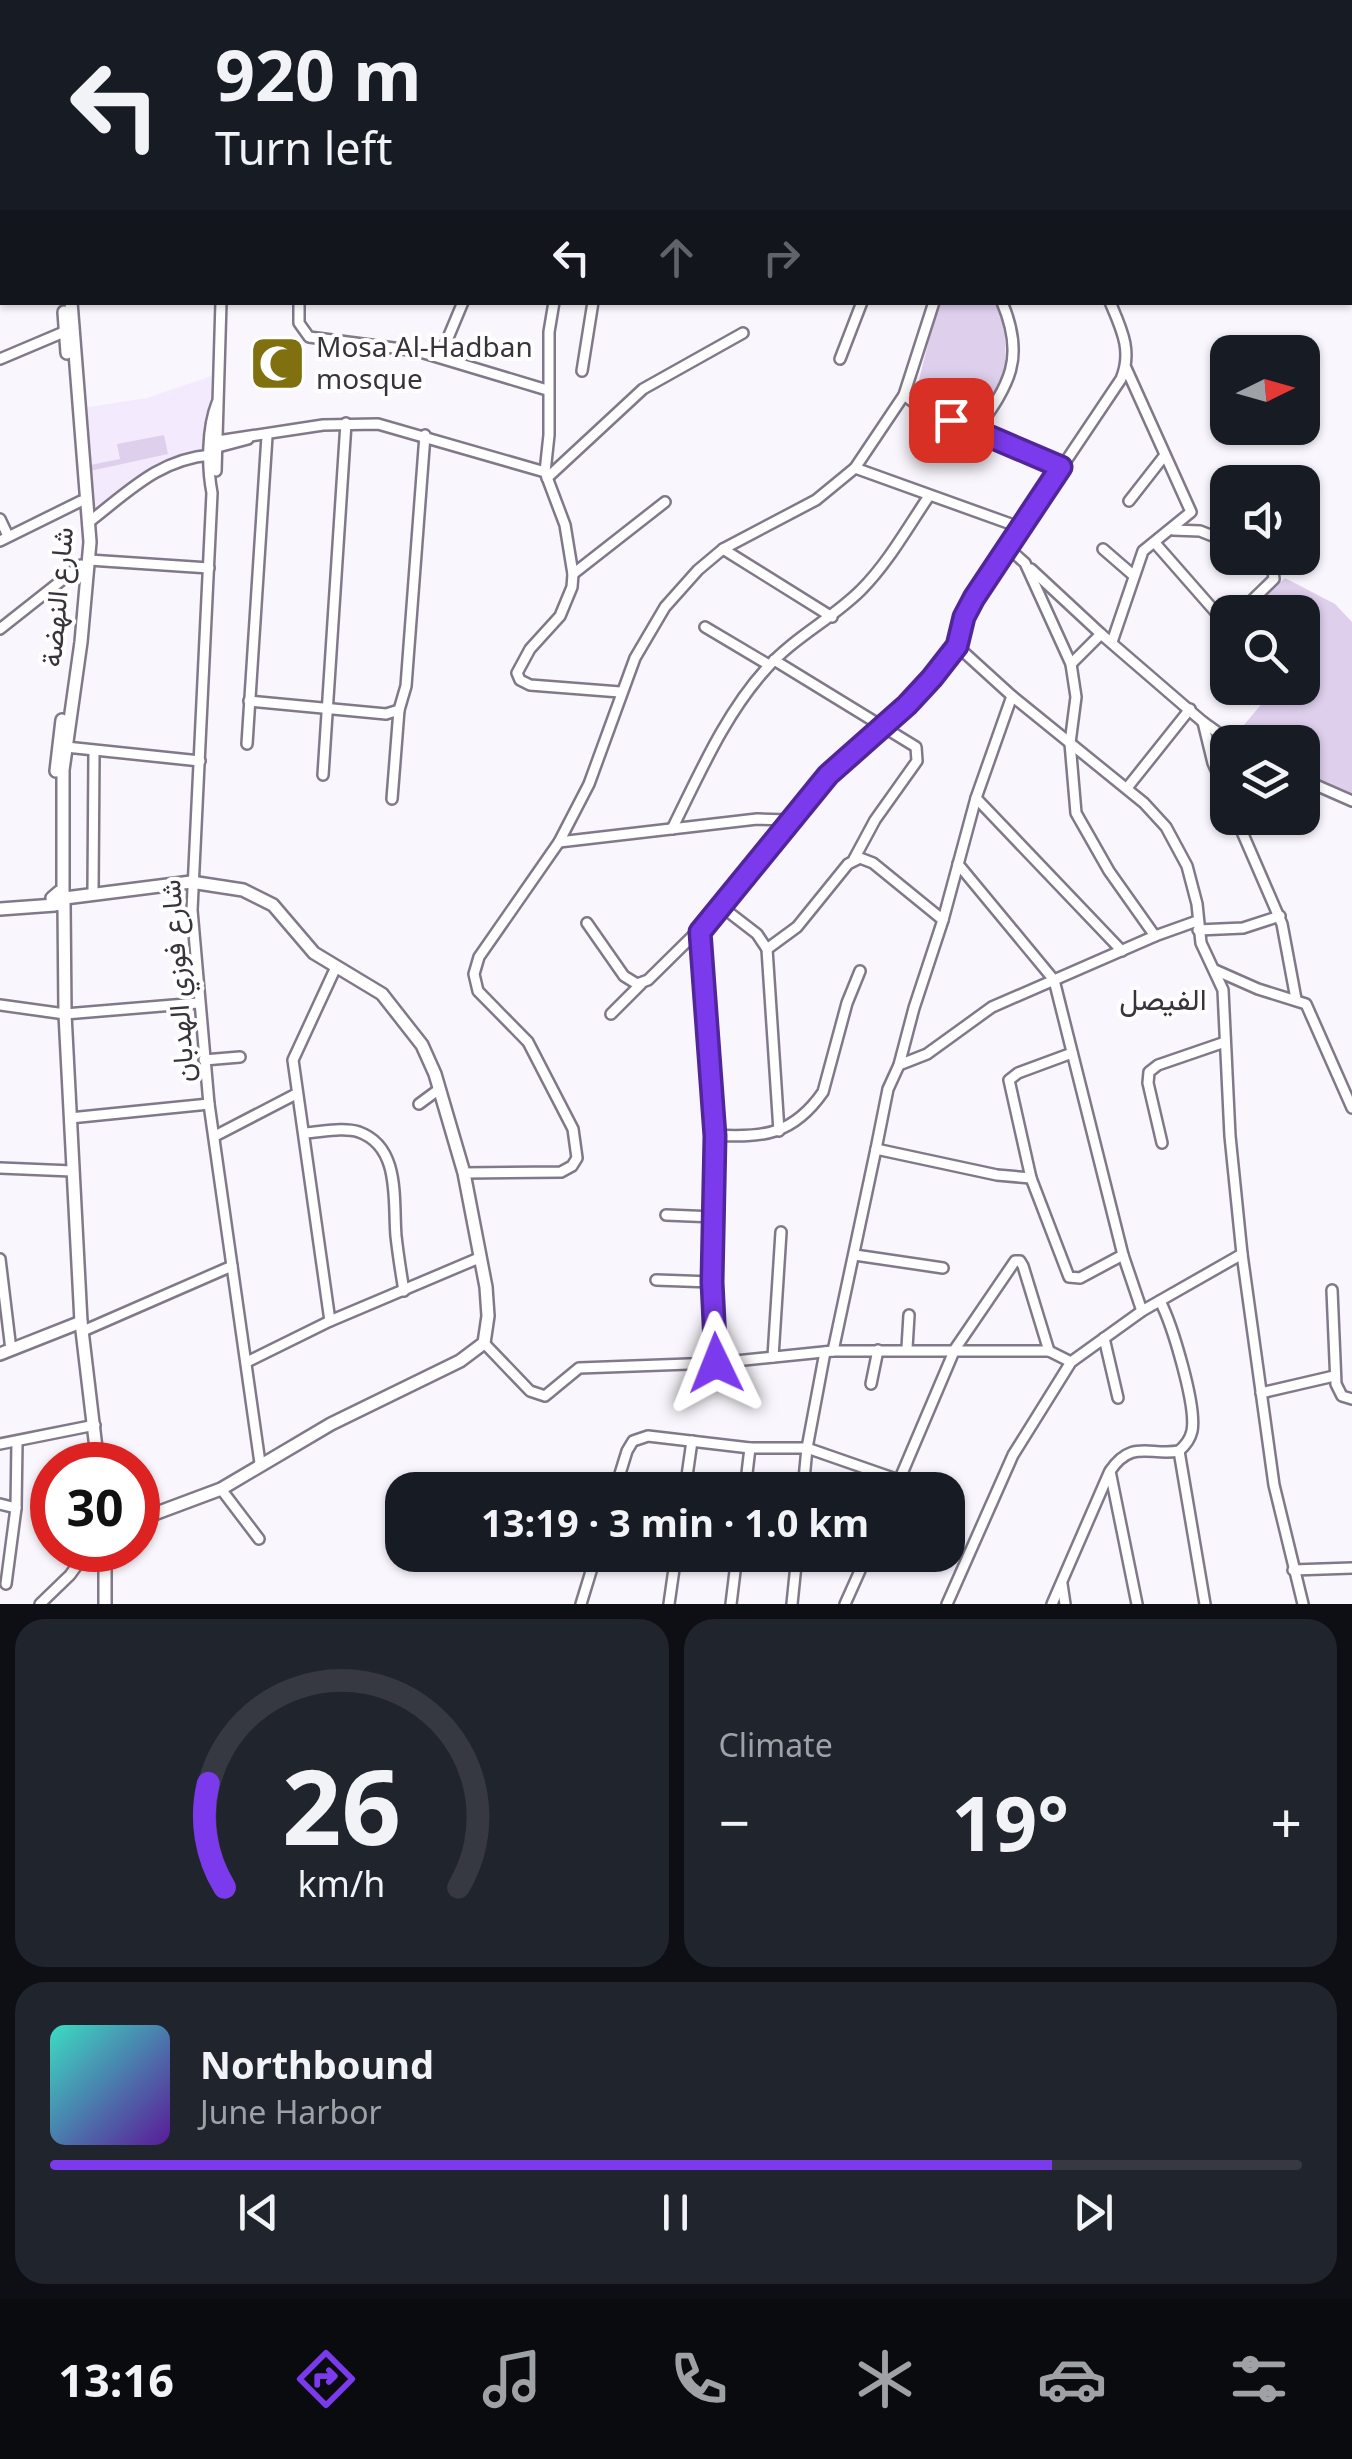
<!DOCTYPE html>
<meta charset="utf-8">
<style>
:root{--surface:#171b24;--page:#20242c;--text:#f1f3f6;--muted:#9ea1a6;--line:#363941;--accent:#7c3aed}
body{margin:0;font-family:"Noto Sans",Vazirmatn,sans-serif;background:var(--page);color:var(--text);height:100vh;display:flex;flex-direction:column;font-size:38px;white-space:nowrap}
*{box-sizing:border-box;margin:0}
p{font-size:32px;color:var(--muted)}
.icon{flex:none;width:55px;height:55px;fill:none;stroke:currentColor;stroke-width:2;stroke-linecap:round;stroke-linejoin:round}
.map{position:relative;height:1604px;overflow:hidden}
.panel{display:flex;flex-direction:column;gap:15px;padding:15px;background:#0d0f14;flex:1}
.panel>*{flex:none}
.hud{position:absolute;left:0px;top:0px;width:1352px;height:305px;box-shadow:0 2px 8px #0004;background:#171b24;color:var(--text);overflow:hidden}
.needle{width:65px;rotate:85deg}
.buttons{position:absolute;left:1210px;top:335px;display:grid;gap:20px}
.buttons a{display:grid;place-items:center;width:110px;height:110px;border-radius:20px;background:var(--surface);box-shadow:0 2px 8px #0004;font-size:50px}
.speed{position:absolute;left:30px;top:1442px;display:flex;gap:20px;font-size:50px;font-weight:700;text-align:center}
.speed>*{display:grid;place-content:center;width:130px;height:130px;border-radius:50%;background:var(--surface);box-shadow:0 2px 8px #0004;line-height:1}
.speed .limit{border:15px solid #d22;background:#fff;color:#111}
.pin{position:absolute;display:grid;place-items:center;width:85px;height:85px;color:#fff;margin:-42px;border-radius:20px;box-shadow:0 5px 15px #0006}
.me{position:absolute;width:110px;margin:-55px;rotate:358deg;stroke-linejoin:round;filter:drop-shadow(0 0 8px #0008)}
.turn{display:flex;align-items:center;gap:35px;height:210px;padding:0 50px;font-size:45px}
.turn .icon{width:130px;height:130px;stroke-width:2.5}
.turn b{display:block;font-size:70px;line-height:85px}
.lanes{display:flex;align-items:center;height:95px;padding:0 50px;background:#0003;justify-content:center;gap:50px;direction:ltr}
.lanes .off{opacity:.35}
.big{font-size:75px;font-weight:700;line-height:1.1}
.panel .card{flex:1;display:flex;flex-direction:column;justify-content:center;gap:15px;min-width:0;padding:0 35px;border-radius:30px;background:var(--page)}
.panel .dial{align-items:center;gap:0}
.dial svg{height:260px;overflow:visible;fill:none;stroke:var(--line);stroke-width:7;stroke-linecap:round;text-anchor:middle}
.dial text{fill:var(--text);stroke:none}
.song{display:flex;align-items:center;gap:30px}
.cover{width:120px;height:120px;border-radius:15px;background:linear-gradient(135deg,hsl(170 70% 55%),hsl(270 70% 35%))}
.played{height:10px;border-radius:5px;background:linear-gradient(90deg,var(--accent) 80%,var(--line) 80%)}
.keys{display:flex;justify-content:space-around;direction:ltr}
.heat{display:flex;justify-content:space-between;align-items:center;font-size:55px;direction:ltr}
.panel .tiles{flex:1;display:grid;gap:15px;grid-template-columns:1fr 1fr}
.card:last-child{grid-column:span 2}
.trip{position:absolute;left:385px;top:1472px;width:580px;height:100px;border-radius:30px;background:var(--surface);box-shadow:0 2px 8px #0004;font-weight:700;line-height:100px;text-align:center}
.dock{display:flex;height:160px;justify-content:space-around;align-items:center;background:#090b0e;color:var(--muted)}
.dock .icon{width:70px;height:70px}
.dock .current{color:var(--accent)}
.dock b{font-size:45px;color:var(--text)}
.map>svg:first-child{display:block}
.built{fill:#f4eafe}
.green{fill:#decfec}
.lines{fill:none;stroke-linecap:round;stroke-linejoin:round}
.minor-casing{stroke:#817989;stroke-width:14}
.tertiary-casing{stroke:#817989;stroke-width:16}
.minor{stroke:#fff;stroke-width:9}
.tertiary{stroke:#fff;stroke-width:11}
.route-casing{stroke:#51269a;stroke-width:25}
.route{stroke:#7c3aed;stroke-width:18}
.labels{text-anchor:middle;stroke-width:8;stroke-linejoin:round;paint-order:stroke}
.poi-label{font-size:28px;fill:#38343b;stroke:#fff;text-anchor:start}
.street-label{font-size:28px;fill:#38343b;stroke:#fff}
.neighbourhood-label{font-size:30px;fill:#38343b;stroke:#fff}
</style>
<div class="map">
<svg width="1352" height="1604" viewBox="0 0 1352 1604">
<rect width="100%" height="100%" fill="#f9f6fd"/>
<!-- built -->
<polygon class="built" points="211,376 211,413 206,450 172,458 154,467 112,502 100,510 93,508 89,504 82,408 147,398"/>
<!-- green -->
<g class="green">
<path d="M938 303H997C1011 338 1012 408 967 422 952 416 922 407 916 392Z"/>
<polygon points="164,435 168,454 90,471 90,465 120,459 117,444"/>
<polygon points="1285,578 1335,604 1352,622 1352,798 1303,773 1302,742 1241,742 1233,738 1275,688 1302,688 1302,612 1246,612"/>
</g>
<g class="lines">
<defs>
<g id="minor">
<polyline points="451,0 455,2"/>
<polyline points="876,0 880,2"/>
<polyline points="1102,0 1103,2"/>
<polyline points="1262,0 1263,2"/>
<polyline points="184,2 184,0"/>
<polyline points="236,2 236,0"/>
<polyline points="325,2 326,0"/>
<polyline points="386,2 388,0"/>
<polyline points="463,2 465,0"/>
<polyline points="605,2 606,0"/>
<polyline points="715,2 716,0"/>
<polyline points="835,2 836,0"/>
<polyline points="845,2 846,0"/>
<polyline points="1309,2 1317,0"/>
<polyline points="1350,71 1352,71"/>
<polyline points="0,143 2,142"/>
<polyline points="299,302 299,323 309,337 417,351 547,390"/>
<polyline points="554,302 549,332 549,435 545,472 565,525 573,574 572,587 560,616 530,649 517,673 520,680 530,685 620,692"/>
<path d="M1110 302C1121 328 1133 351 1121 379L974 598 964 617 957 646 1012 696 1144 803 1166 827 1187 866 1197 904 1201 943 1223 990 1230 1136 1242 1254 1274 1485 1303 1604"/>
<polyline points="440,357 463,302"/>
<polyline points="0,359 71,329"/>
<polyline points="840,359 862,302"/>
<polyline points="582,371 593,302"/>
<polyline points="904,395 917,405 1061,467"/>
<path d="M217 403C207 428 207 467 212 493L192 910 209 1104 260 1463"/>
<path d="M977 430C1009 384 1026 359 1002 302"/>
<polyline points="211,442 323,425 378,424 545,472"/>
<polyline points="214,448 248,439"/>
<polyline points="855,468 1019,527"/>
<polyline points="216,471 221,302"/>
<polyline points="547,478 643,389 743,333"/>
<polyline points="1129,501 1165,455"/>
<polyline points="0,519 8,536"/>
<path d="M89 522C128 492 159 459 211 455"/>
<polyline points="1173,530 1200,531 1228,542"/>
<polyline points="0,541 81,501"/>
<polyline points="1155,543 1219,616 1228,620"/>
<polyline points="1007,547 1025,563 1071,664 1076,697 1070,743 1076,813 1109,871 1155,936"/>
<polyline points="723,549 832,617"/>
<polyline points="1103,549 1133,575"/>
<polyline points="89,560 209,568"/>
<polyline points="1031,569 1101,634 1203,722 1213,763 1228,797"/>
<polyline points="573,574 665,502"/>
<polyline points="1240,612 1274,579 1273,571 1253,558"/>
<polyline points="705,627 769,665"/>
<polyline points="0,629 81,565"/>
<polyline points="1112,642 1143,551 1191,512 1126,368"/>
<polyline points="774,660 916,747 917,761 875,820 854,859"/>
<polyline points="1071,664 1101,634"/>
<polyline points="1012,696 976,798 943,920 914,1008 899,1065 888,1089 876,1149 997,1175 1031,1178 1009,1080 1018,1073 1072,1053"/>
<polyline points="249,701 386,714 399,710"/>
<polyline points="1203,722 1231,742"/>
<polyline points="247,744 267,436"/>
<polyline points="66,747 200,761"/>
<polyline points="323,775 346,423"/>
<polyline points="1302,779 1352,801"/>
<polyline points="1127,788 1190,709"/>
<polyline points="976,798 1122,951"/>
<polyline points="392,799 399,710 406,686 425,435"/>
<polyline points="1236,818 1282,924 1296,999"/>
<path d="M672 829C699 775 725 714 766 669 793 638 832 619 861 590 888 563 908 527 929 496"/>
<polyline points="559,842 757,819 789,820"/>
<polyline points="958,864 1054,980 1123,1255 1142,1311"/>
<polyline points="93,892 94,751"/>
<polyline points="722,907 757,934 767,949 779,1131"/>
<polyline points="587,923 624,976 637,984 648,980 722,907 828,775 907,705 957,646"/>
<polyline points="1198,930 1243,928 1280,916"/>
<polyline points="700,932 715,1135 712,1282 716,1363"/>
<polyline points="767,949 797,927 848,864 860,858 873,863 943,920"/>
<polyline points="1215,970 1258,989 1306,1004 1352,1108"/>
<polyline points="0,1005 65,1014 198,1003"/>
<polyline points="611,1014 641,984"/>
<polyline points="204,1060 240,1057"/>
<polyline points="899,1065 927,1054 992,1007 1155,936 1197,921"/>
<polyline points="419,1104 438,1090"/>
<polyline points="70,1118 209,1104"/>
<path d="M305 1133C322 1132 343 1127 359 1132 401 1147 393 1201 396 1236 398 1254 401 1273 404 1291"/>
<path d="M715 1135C763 1138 793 1135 823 1092L847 1003 860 971"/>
<polyline points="215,1136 296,1094"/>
<polyline points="1162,1143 1148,1083 1149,1072 1158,1065 1225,1042"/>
<polyline points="0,1168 72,1171"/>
<polyline points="464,1173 561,1172 572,1166 577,1158 573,1129 528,1042 478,991 474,974 479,957 559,842 589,784 635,658 665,607 698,570 723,549 816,500 855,468 904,395 934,302"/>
<polyline points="1031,1178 1069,1277 1080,1278 1123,1255"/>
<polyline points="666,1215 715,1217"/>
<polyline points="855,1255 943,1268"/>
<polyline points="0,1259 11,1350"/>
<polyline points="656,1280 712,1282"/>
<polyline points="1332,1290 1336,1384 1342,1396 1352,1399"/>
<polyline points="330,1321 293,1060 336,967"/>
<polyline points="83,1331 232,1266"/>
<polyline points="1104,1338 1118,1398"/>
<polyline points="484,1343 530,1391 545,1396 579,1368 716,1363 833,1351 1049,1351 1071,1362"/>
<polyline points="907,1348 909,1315"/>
<polyline points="833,1351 876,1149"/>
<polyline points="773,1357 781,1232"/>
<polyline points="247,1362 330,1321 479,1258"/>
<polyline points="871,1384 878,1350"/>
<polyline points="1261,1393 1334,1376"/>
<polyline points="0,1444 95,1425"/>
<polyline points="1179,1451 1205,1604"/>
<polyline points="221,1489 259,1539"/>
<polyline points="615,1490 627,1451 633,1441 648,1436 750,1448 807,1448 825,1352"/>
<polyline points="685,1490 692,1441"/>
<polyline points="745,1490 750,1448"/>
<polyline points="803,1490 807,1448 899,1480"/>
<polyline points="895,1490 955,1349 1015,1261 1020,1261 1023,1266 1049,1351"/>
<polyline points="0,1504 16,1508"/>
<polyline points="1293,1570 1352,1568"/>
<polyline points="6,1584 16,1508 17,1442"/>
<polyline points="1062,1584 1065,1604"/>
<polyline points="40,1604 70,1575 88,1550"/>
<polyline points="581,1604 596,1555"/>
<polyline points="669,1604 676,1555"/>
<polyline points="731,1604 737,1555"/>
<polyline points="792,1604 797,1555"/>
<polyline points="845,1604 867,1555"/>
<polyline points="947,1604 1013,1455 1071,1362 1142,1311 1242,1254"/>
<polyline points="1052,1604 1109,1473"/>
<path d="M1137 1604 1110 1471C1132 1439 1149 1456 1179 1451 1186 1445 1190 1440 1192 1431 1197 1406 1172 1324 1160 1301"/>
</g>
<g id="tertiary">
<polyline points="33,0 33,2"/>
<polyline points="43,0 44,2"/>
<polyline points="888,0 888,2"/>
<polyline points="931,2 931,0"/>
<polyline points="1350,175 1352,175"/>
<polyline points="64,312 67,353"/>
<polyline points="56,771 62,720"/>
<polyline points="63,895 63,770 81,642 90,542 71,302"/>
<polyline points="65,898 59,892 52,898 53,903 60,905 65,898 191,882 243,890 273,905 314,953 382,994 422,1045 435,1074 464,1173 486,1287 488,1316 484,1343 460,1361 331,1424 221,1489 138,1520"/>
<polyline points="64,903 65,1014 81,1322 98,1465"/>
<polyline points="0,909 55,905"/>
<polyline points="0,1354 81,1322"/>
<polyline points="105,1550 105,1604"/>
</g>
</defs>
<!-- minor casing -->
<use href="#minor" class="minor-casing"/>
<!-- tertiary casing -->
<use href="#tertiary" class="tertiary-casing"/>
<!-- minor -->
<use href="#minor" class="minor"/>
<!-- tertiary -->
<use href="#tertiary" class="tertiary"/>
</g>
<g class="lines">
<defs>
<polyline id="route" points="716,1363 712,1282 715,1136 700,932 828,775 907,705 932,678 957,646 964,617 974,598 1061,467 951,420"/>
</defs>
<!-- route casing -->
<use href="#route" class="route-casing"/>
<!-- route -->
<use href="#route" class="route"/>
</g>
<!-- icons -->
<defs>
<symbol id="mosque-square" viewBox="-11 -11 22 22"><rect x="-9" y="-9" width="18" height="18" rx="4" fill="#81700f" stroke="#fff"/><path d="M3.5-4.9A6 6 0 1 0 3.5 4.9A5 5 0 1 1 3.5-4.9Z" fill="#fff"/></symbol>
</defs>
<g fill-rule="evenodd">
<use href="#mosque-square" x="246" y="332" width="63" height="63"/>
</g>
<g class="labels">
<!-- poi labels -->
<g class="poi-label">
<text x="316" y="357">Mosa Al-Hadban<tspan x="316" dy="32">mosque</tspan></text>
</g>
<!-- street labels -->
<g class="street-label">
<text transform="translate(57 597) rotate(-85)" y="10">شارع النهضة</text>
<text transform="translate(177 981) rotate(-94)" y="10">شارع فوزي الهدبان</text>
</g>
<!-- neighbourhood labels -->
<g class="neighbourhood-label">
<text x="1163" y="1010">الفيصل</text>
</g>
</g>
</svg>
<div class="buttons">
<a><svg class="needle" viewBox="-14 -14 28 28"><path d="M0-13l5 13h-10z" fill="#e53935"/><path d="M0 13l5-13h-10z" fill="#9ea1a6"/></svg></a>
<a><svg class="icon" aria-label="sound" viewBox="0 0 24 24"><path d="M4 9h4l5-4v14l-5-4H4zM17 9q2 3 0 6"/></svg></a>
<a><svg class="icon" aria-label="search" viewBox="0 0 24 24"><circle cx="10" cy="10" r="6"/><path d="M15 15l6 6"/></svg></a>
<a><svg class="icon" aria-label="layers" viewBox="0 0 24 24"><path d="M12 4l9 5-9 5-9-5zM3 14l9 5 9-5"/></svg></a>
</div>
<div class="speed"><div class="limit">30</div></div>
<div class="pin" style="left:951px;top:420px;background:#d93025"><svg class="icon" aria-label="arrive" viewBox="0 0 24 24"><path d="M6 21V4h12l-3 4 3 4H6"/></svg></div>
<svg class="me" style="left:716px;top:1363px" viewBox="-20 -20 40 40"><path d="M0-17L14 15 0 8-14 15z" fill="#7c3aed" stroke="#fff" stroke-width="4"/></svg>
<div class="trip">13:19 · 3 min · 1.0 km</div>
<div class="hud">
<div class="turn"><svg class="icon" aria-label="left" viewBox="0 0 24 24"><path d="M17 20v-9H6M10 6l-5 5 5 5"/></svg><div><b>920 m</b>Turn left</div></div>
<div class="lanes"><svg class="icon" aria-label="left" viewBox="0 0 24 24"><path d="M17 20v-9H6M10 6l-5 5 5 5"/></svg><svg class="icon off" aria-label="ahead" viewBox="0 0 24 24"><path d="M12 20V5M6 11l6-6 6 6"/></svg><svg class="icon off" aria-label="right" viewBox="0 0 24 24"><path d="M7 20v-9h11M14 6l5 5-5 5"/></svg></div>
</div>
</div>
<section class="panel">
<div class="tiles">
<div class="card dial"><svg viewBox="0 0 100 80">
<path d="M14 69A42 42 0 1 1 86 69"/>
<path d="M14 69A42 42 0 0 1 9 37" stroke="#7c3aed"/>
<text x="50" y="56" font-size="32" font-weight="700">26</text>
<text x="50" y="72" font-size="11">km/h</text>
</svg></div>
<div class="card"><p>Climate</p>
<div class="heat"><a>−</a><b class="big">19°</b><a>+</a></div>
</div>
<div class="card">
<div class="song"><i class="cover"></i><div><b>Northbound</b><p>June Harbor</p></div></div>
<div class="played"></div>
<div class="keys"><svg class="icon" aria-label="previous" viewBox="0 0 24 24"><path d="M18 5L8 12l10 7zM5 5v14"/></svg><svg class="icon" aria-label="pause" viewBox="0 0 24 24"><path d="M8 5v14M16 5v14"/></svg><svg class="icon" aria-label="next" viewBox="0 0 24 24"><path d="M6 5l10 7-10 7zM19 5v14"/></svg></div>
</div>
</div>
</section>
<nav class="dock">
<b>13:16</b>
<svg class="icon current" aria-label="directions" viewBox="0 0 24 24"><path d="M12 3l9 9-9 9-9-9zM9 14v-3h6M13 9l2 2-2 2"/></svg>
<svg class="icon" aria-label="music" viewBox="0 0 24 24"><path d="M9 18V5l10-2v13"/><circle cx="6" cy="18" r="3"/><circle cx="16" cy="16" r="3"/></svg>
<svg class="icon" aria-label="phone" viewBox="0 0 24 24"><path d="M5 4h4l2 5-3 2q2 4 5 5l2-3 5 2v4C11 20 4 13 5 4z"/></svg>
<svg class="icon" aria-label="climate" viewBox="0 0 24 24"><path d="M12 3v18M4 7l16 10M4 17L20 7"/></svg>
<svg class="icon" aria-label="car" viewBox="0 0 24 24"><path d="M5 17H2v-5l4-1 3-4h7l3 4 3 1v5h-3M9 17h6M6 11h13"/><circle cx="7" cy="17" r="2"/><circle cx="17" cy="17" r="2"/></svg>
<svg class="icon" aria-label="filters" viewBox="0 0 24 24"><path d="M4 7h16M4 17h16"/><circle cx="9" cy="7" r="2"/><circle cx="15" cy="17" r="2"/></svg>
</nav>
